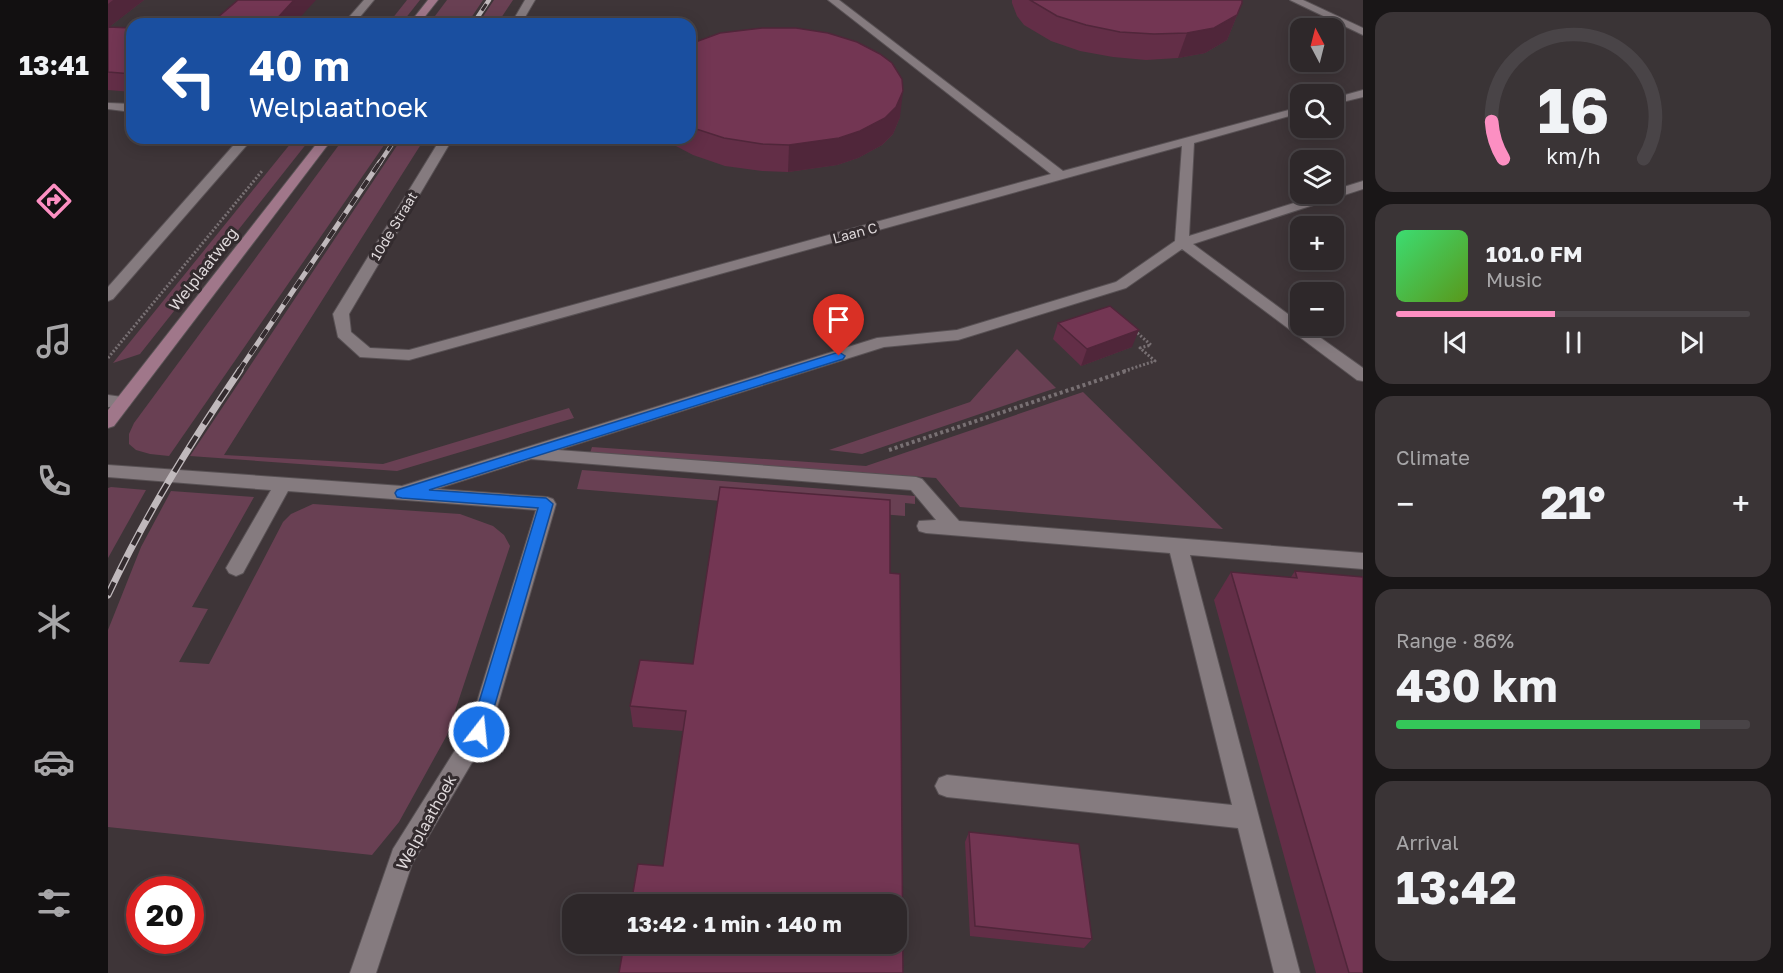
<!DOCTYPE html>
<meta charset="utf-8">
<style>
:root{--surface:#2e282a;--page:#3a3436;--text:#f1f3f6;--muted:#a7a6a8;--line:#494447;--accent:#fc8fc2}
body{margin:0;font-family:"Golos Text",sans-serif;background:var(--page);color:var(--text);height:100vh;display:flex;flex-direction:column;font-size:22px;white-space:nowrap}
*{box-sizing:border-box;margin:0}
p{font-size:20px;color:var(--muted)}
.icon{flex:none;width:33px;height:33px;fill:none;stroke:currentColor;stroke-width:2;stroke-linecap:round;stroke-linejoin:round}
.map{position:relative;flex:1;overflow:hidden}
.sheet{display:flex;flex-direction:column;gap:12px;padding:12px;background:#191617;width:420px}
.sheet>*{flex:none}
.hud{position:absolute;left:18px;top:18px;width:570px;height:126px;border-radius:18px;box-shadow:0 3px 15px #0003,0 0 0 2px var(--line);background:#1a4fa0;color:#fff;overflow:hidden}
.needle{width:39px;rotate:353deg}
.tools{position:absolute;left:1182px;top:18px;display:grid;gap:12px}
.tools a{display:grid;place-items:center;width:54px;height:54px;border-radius:12px;background:var(--surface);box-shadow:0 3px 15px #0003,0 0 0 2px var(--line);font-size:30px}
.speed{position:absolute;left:18px;top:876px;display:flex;gap:12px;font-size:30px;font-weight:700;text-align:center}
.speed>*{display:grid;place-content:center;width:78px;height:78px;border-radius:50%;background:var(--surface);box-shadow:0 3px 15px #0003,0 0 0 2px var(--line);line-height:1}
.speed .limit{border:9px solid #d22;background:#fff;color:#111}
.pin{position:absolute;display:grid;place-items:center;width:51px;height:51px;color:#fff;margin:-62px -26px;border-radius:50% 50% 50% 0;rotate:-45deg;box-shadow:0 0 6px #0007}
.pin .icon{rotate:45deg}
.me{position:absolute;width:66px;margin:-33px;rotate:16deg;stroke-linejoin:round;filter:drop-shadow(0 0 4px #0008)}
.turn{display:flex;align-items:center;gap:21px;height:126px;padding:0 24px;font-size:27px}
.turn .icon{width:78px;height:78px;stroke-width:2.5}
.turn b{display:block;font-size:42px;line-height:51px}
.big{font-size:45px;font-weight:700;line-height:1.1}
.sheet .card{flex:1;display:flex;flex-direction:column;justify-content:center;gap:9px;min-width:0;padding:0 21px;border-radius:18px;background:var(--page)}
.sheet .dial{align-items:center;gap:0}
.dial svg{height:156px;overflow:visible;fill:none;stroke:var(--line);stroke-width:7;stroke-linecap:round;text-anchor:middle}
.dial text{fill:var(--text);stroke:none}
.song{display:flex;align-items:center;gap:18px}
.cover{width:72px;height:72px;border-radius:9px;background:linear-gradient(135deg,hsl(140 70% 55%),hsl(90 70% 35%))}
.played{height:6px;border-radius:3px;background:linear-gradient(90deg,var(--accent) 45%,var(--line) 45%)}
.keys{display:flex;justify-content:space-around;direction:ltr}
.heat{display:flex;justify-content:space-between;align-items:center;font-size:33px;direction:ltr}
.charge{height:9px;border-radius:4px;background:linear-gradient(90deg,#34c759 86%,var(--line) 0)}
.trip{position:absolute;left:454px;top:894px;width:345px;height:60px;border-radius:18px;background:var(--surface);box-shadow:0 3px 15px #0003,0 0 0 2px var(--line);font-weight:700;line-height:60px;text-align:center}
main{display:flex;flex:1;min-height:0}
.dock{display:flex;flex-direction:column;width:108px;justify-content:space-around;align-items:center;background:#121011;color:var(--muted)}
.dock .icon{width:42px;height:42px}
.dock .current{color:var(--accent)}
.dock b{font-size:27px;color:var(--text)}
.map>svg:first-child{display:block}
.green{fill:#694053}
.lines{fill:none;stroke-linecap:round;stroke-linejoin:round}
.lane-casing{stroke:#585154;stroke-width:2}
.secondary-casing{stroke:#585154;stroke-width:2}
.path-far1{stroke:#787073;stroke-width:3;stroke-dasharray:2 2;stroke-linecap:butt}
.path{stroke:#787073;stroke-width:4;stroke-dasharray:3 3;stroke-linecap:butt}
.lane{fill:#857b7f;fill-rule:evenodd}
.secondary{fill:#a0778a;fill-rule:evenodd}
.rail-far2-casing{stroke:#c0b9bc;stroke-width:4.5}
.rail-far1-casing{stroke:#c0b9bc;stroke-width:5}
.rail-casing{stroke:#c0b9bc;stroke-width:7}
.rail-far2{stroke:#332b2e;stroke-width:3;stroke-dasharray:8;stroke-linecap:butt}
.rail-far1{stroke:#332b2e;stroke-width:4;stroke-dasharray:10;stroke-linecap:butt}
.rail{stroke:#332b2e;stroke-width:4.5;stroke-dasharray:14;stroke-linecap:butt}
.wall{fill:#632e47}
.shaded-wall{fill:#50263a}
.building{fill:#733653;stroke:#50263a;stroke-width:1.5}
.route{fill:#1a73e8;stroke:#114b97;stroke-width:1.5}
.labels{text-anchor:middle;stroke-width:6;stroke-linejoin:round;paint-order:stroke}
.far-street-label{font-size:14px;fill:#dfd9db;stroke:#332b2e}
.street-label{font-size:16px;fill:#dfd9db;stroke:#332b2e}
</style>
<main>
<nav class="dock">
<b>13:41</b>
<svg class="icon current" aria-label="directions" viewBox="0 0 24 24"><path d="M12 3l9 9-9 9-9-9zM9 14v-3h6M13 9l2 2-2 2"/></svg>
<svg class="icon" aria-label="music" viewBox="0 0 24 24"><path d="M9 18V5l10-2v13"/><circle cx="6" cy="18" r="3"/><circle cx="16" cy="16" r="3"/></svg>
<svg class="icon" aria-label="phone" viewBox="0 0 24 24"><path d="M5 4h4l2 5-3 2q2 4 5 5l2-3 5 2v4C11 20 4 13 5 4z"/></svg>
<svg class="icon" aria-label="climate" viewBox="0 0 24 24"><path d="M12 3v18M4 7l16 10M4 17L20 7"/></svg>
<svg class="icon" aria-label="car" viewBox="0 0 24 24"><path d="M5 17H2v-5l4-1 3-4h7l3 4 3 1v5h-3M9 17h6M6 11h13"/><circle cx="7" cy="17" r="2"/><circle cx="17" cy="17" r="2"/></svg>
<svg class="icon" aria-label="filters" viewBox="0 0 24 24"><path d="M4 7h16M4 17h16"/><circle cx="9" cy="7" r="2"/><circle cx="15" cy="17" r="2"/></svg>
</nav>
<div class="map">
<svg width="1255" height="973" viewBox="0 0 1255 973">
<rect width="100%" height="100%" fill="#3e3538"/>
<!-- green -->
<g class="green">
<polygon points="299,0 312,0 293,24 280,24"/>
<polygon points="339,0 375,0 359,24 321,24"/>
<polygon points="386,0 405,0 389,24 370,24"/>
<polygon points="187,138 203,138 32,354 5,363"/>
<polygon points="236,138 281,138 61,456 42,454 28,450 21,444 21,434 26,423"/>
<polygon points="294,138 317,138 116,455 275,464 461,408 466,418 289,471 82,456"/>
<polygon points="909,349 948,388 754,454 721,450 862,402"/>
<polygon points="975,392 1115,529 852,507 828,478 482,453 484,447 758,466"/>
<polygon points="474,470 807,496 807,504 797,503 797,516 469,489"/>
<polygon points="3,487 38,490 0,558 0,488"/>
<polygon points="63,491 146,497 84,607 100,609 71,662 101,664 175,522 183,514 205,504 352,514 385,526 396,535 402,546 339,735 291,822 264,855 0,827 0,630 33,547"/>
</g>
<g class="lines">
<defs>
<g id="lane">
<polygon points="256,0 266,0 246,24 235,24"/>
<polygon points="417,0 427,0 413,24 403,24"/>
<polygon points="720,0 731,0 955,171 1192,107 1192,113 1086,143 1081,236 1215,194 1226,194 1226,190 1255,181 1255,189 1085,244 1192,323 1192,326 1196,326 1255,368 1255,381 1249,380 1074,249 1018,288 850,340 776,347 450,450 808,477 814,479 851,521 1255,553 1255,569 1082,555 1192,973 1166,973 1130,828 839,797 831,794 827,786 831,778 839,775 1124,805 1062,553 818,533 811,531 809,526 811,521 828,520 803,490 423,459 328,489 439,497 445,499 448,504 382,732 304,864 268,973 242,973 285,849 361,728 428,510 180,491 135,573 128,576 121,573 118,568 163,490 0,477 0,465 294,486 769,338 849,330 1008,282 1067,241 1074,146 301,360 252,357 230,337 225,314 333,138 345,138 241,314 243,332 262,348 301,350 943,174"/>
<polygon points="1182,0 1195,0 1255,28 1255,35"/>
<polygon points="1255,90 1255,97 1226,104 1226,98"/>
<polygon points="0,103 24,104 24,112 0,109"/>
<polygon points="132,138 145,138 5,299 0,301 0,287"/>
<polygon points="0,395 21,398 23,402 21,406 0,407"/>
</g>
<g id="secondary">
<polygon points="320,0 330,0 311,24 301,24"/>
<polygon points="213,138 225,138 6,426 0,428 0,410"/>
</g>
</defs>
<!-- lane casing -->
<use href="#lane" class="lane-casing"/>
<!-- secondary casing -->
<use href="#secondary" class="secondary-casing"/>
<!-- path-far1 -->
<g class="path-far1">
<polyline points="0,358 154,171"/>
<polyline points="1016,371 1047,361 1032,348 1043,345 1026,330"/>
</g>
<!-- path -->
<polyline class="path" points="781,450 1021,370"/>
<!-- lane -->
<use href="#lane" class="lane"/>
<!-- secondary -->
<use href="#secondary" class="secondary"/>
<defs>
<g id="rail-far2">
<polyline points="365,24 381,0"/>
<polyline points="271,164 288,138"/>
</g>
<polyline id="rail-far1" points="131,371 272,162"/>
<path id="rail" d="M0 595C38 514 82 444 132 370"/>
</defs>
<!-- rail-far2 casing -->
<use href="#rail-far2" class="rail-far2-casing"/>
<!-- rail-far1 casing -->
<use href="#rail-far1" class="rail-far1-casing"/>
<!-- rail casing -->
<use href="#rail" class="rail-casing"/>
<!-- rail-far2 -->
<use href="#rail-far2" class="rail-far2"/>
<!-- rail-far1 -->
<use href="#rail-far1" class="rail-far1"/>
<!-- rail -->
<use href="#rail" class="rail"/>
</g>
<!-- wall -->
<g class="wall">
<polygon points="0,0 36,0 1,27 24,28 24,92 0,90"/>
<polygon points="904,0 1134,0 1134,3 1119,40 1097,53 1070,58 1038,60 1005,57 972,51 943,41 916,25 909,16 904,3"/>
<polygon points="582,44 792,117 785,134 774,145 750,158 729,165 680,172 654,171 617,166 585,155 568,146 560,138 582,138"/>
<polygon points="950,323 1024,347 973,366 945,339"/>
<polygon points="1187,571 1255,577 1255,973 1208,973 1106,600 1123,572 1183,577"/>
<polygon points="782,573 555,866 575,731 525,727 522,706 585,664"/>
<polygon points="861,832 984,939 976,948 862,936 857,842"/>
</g>
<!-- shaded-wall -->
<g class="shaded-wall">
<polygon points="5,0 36,0 0,28 0,4"/>
<polygon points="186,0 208,0 186,24 164,24"/>
<polygon points="1134,3 1119,40 1097,53 1070,58 1079,33"/>
<polygon points="795,91 792,117 785,134 774,145 750,158 729,165 680,172 681,145"/>
<polygon points="1031,330 1024,347 973,366 979,349"/>
</g>
<!-- building -->
<g class="building">
<polygon points="130,0 186,0 164,24 102,24"/>
<polygon points="922,0 1134,0 1134,3 1129,15 1106,28 1079,33 1046,34 1012,32 978,25 949,16"/>
<polygon points="0,27 24,28 24,74 0,72"/>
<polygon points="654,28 688,28 720,33 749,42 772,54 784,63 794,79 795,91 788,107 777,118 752,131 731,138 681,145 654,144 616,138 582,127 582,44 612,33"/>
<polygon points="1002,306 1031,330 979,349 950,323"/>
<polygon points="612,487 782,500 782,573 792,574 795,973 511,973 516,944 789,944 789,904 523,904 530,864 555,866 578,711 522,706 532,660 585,664"/>
<polygon points="1187,571 1255,577 1255,973 1241,973 1123,572 1189,578"/>
<polygon points="861,832 971,844 984,939 867,926"/>
</g>
<!-- route -->
<polygon class="route" points="731,352 737,356 735,359 321,490 438,498 445,504 379,732 377,737 371,739 365,737 362,732 430,508 294,498 289,497 287,493 289,490"/>
<g class="labels">
<!-- far-street labels -->
<g class="far-street-label">
<text transform="translate(286 226) rotate(-59)" y="5">10de Straat</text>
<text transform="translate(747 233) rotate(-15)" y="5">Laan C</text>
</g>
<!-- street labels -->
<g class="street-label">
<text transform="translate(95 269) rotate(-52)" y="6">Welplaatweg</text>
<text transform="translate(318 822) rotate(-61)" y="6">Welplaathoek</text>
</g>
</g>
</svg>
<div class="tools">
<a><svg class="needle" viewBox="-14 -14 28 28"><path d="M0-13l5 13h-10z" fill="#e53935"/><path d="M0 13l5-13h-10z" fill="#a7a6a8"/></svg></a>
<a><svg class="icon" aria-label="search" viewBox="0 0 24 24"><circle cx="10" cy="10" r="6"/><path d="M15 15l6 6"/></svg></a>
<a><svg class="icon" aria-label="layers" viewBox="0 0 24 24"><path d="M12 4l9 5-9 5-9-5zM3 14l9 5 9-5"/></svg></a>
<a>+</a>
<a>−</a>
</div>
<div class="speed"><div class="limit">20</div></div>
<div class="pin" style="left:731px;top:356px;background:#d93025"><svg class="icon" aria-label="arrive" viewBox="0 0 24 24"><path d="M6 21V4h12l-3 4 3 4H6"/></svg></div>
<svg class="me" style="left:371px;top:732px" viewBox="-20 -20 40 40"><circle r="17" fill="#1a73e8" stroke="#fff" stroke-width="3"/><path d="M0-11L8 9 0 5-8 9z" fill="#fff"/></svg>
<div class="trip">13:42 · 1 min · 140 m</div>
<div class="hud">
<div class="turn"><svg class="icon" aria-label="left" viewBox="0 0 24 24"><path d="M17 20v-9H6M10 6l-5 5 5 5"/></svg><div><b>40 m</b>Welplaathoek</div></div>
</div>
</div>
<section class="sheet">
<div class="card dial"><svg viewBox="0 0 100 80">
<path d="M14 69A42 42 0 1 1 86 69"/>
<path d="M14 69A42 42 0 0 1 8 50" stroke="#fc8fc2"/>
<text x="50" y="56" font-size="32" font-weight="700">16</text>
<text x="50" y="72" font-size="11">km/h</text>
</svg></div>
<div class="card">
<div class="song"><i class="cover"></i><div><b>101.0 FM</b><p>Music</p></div></div>
<div class="played"></div>
<div class="keys"><svg class="icon" aria-label="previous" viewBox="0 0 24 24"><path d="M18 5L8 12l10 7zM5 5v14"/></svg><svg class="icon" aria-label="pause" viewBox="0 0 24 24"><path d="M8 5v14M16 5v14"/></svg><svg class="icon" aria-label="next" viewBox="0 0 24 24"><path d="M6 5l10 7-10 7zM19 5v14"/></svg></div>
</div>
<div class="card"><p>Climate</p>
<div class="heat"><a>−</a><b class="big">21°</b><a>+</a></div>
</div>
<div class="card"><p>Range · 86%</p><b class="big">430 km</b><div class="charge"></div></div>
<div class="card"><p>Arrival</p><b class="big">13:42</b></div>
</section>
</main>
